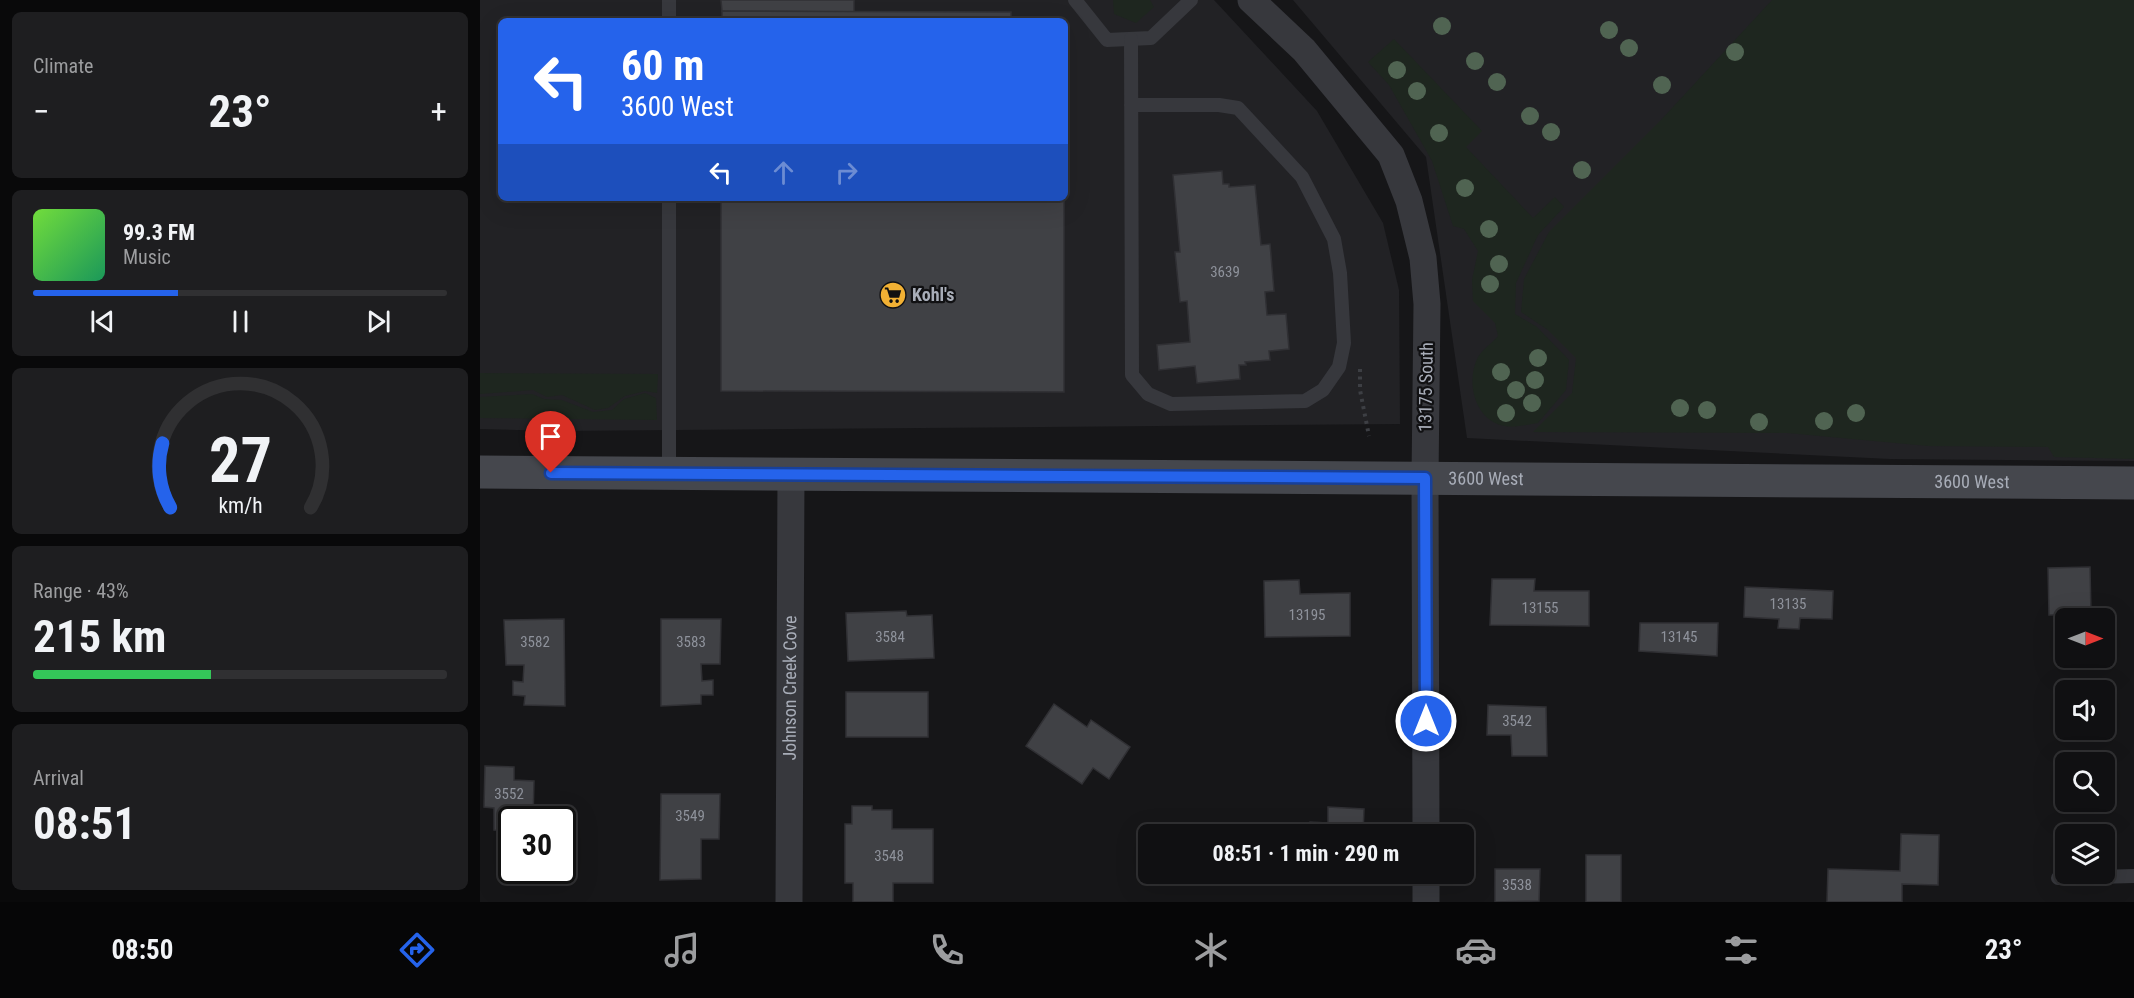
<!DOCTYPE html>
<meta charset="utf-8">
<style>
:root{--surface:#101012;--page:#1e1e20;--text:#f1f3f6;--muted:#9c9d9f;--line:#303032;--accent:#2563eb}
body{margin:0;font-family:"Roboto Condensed",sans-serif;background:var(--page);color:var(--text);height:100vh;display:flex;flex-direction:column;font-size:22px;white-space:nowrap}
*{box-sizing:border-box;margin:0}
p{font-size:20px;color:var(--muted)}
.icon{flex:none;width:33px;height:33px;fill:none;stroke:currentColor;stroke-width:2;stroke-linecap:round;stroke-linejoin:round}
.map{position:relative;flex:1;overflow:hidden}
.details{display:flex;flex-direction:column;gap:12px;padding:12px;background:#09090a;width:480px}
.details>*{flex:none}
.hud{position:absolute;left:18px;top:18px;width:570px;height:183px;border-radius:9px;box-shadow:0 6px 24px #0002,0 0 0 2px var(--line);background:#2563eb;color:#fff;overflow:hidden}
.needle{width:39px;rotate:90deg}
.tools{position:absolute;left:1575px;top:608px;display:grid;gap:12px}
.tools a{display:grid;place-items:center;width:60px;height:60px;border-radius:9px;background:var(--surface);box-shadow:0 6px 24px #0002,0 0 0 2px var(--line);font-size:30px}
.speed{position:absolute;left:18px;top:806px;display:flex;gap:12px;font-size:30px;font-weight:700;text-align:center}
.speed>*{display:grid;place-content:center;width:78px;height:78px;border-radius:50%;background:var(--surface);box-shadow:0 6px 24px #0002,0 0 0 2px var(--line);line-height:1}
.speed .limit{border:3px solid #111;border-radius:9px;background:#fff;color:#111}
.pin{position:absolute;display:grid;place-items:center;width:51px;height:51px;color:#fff;margin:-62px -26px;border-radius:50% 50% 50% 0;rotate:-45deg;box-shadow:0 0 6px #0007}
.pin .icon{rotate:45deg}
.me{position:absolute;width:66px;margin:-33px;rotate:0deg;stroke-linejoin:round;filter:drop-shadow(0 0 4px #0008)}
.turn{display:flex;align-items:center;gap:21px;height:126px;padding:0 24px;font-size:27px}
.turn .icon{width:78px;height:78px;stroke-width:2.5}
.turn b{display:block;font-size:42px;line-height:51px}
.lanes{display:flex;align-items:center;height:57px;padding:0 24px;background:#0003;justify-content:center;gap:30px;direction:ltr}
.lanes .off{opacity:.35}
.big{font-size:45px;font-weight:700;line-height:1.1}
.details .tile{flex:1;display:flex;flex-direction:column;justify-content:center;gap:9px;min-width:0;padding:0 21px;border-radius:9px;background:var(--page)}
.details .dial{align-items:center;gap:0}
.dial svg{height:156px;overflow:visible;fill:none;stroke:var(--line);stroke-width:7;stroke-linecap:round;text-anchor:middle}
.dial text{fill:var(--text);stroke:none}
.song{display:flex;align-items:center;gap:18px}
.cover{width:72px;height:72px;border-radius:9px;background:linear-gradient(135deg,hsl(100 70% 55%),hsl(150 70% 35%))}
.played{height:6px;border-radius:3px;background:linear-gradient(90deg,var(--accent) 35%,var(--line) 35%)}
.keys{display:flex;justify-content:space-around;direction:ltr}
.heat{display:flex;justify-content:space-between;align-items:center;font-size:33px;direction:ltr}
.charge{height:9px;border-radius:4px;background:linear-gradient(90deg,#34c759 43%,var(--line) 0)}
.trip{position:absolute;left:658px;top:824px;width:336px;height:60px;border-radius:9px;background:var(--surface);box-shadow:0 6px 24px #0002,0 0 0 2px var(--line);font-weight:700;line-height:60px;text-align:center}
.dock{display:flex;height:96px;justify-content:space-around;align-items:center;background:#060607;color:var(--muted)}
.dock .icon{width:42px;height:42px}
.dock .selected{color:var(--accent)}
.dock b{font-size:27px;color:var(--text)}
main{display:flex;flex:1;min-height:0}
.map>svg:first-child{display:block}
.built{fill:#222225;fill-rule:evenodd}
.green{fill:#1e261f}
.building{fill:#404145;stroke:#303034;stroke-width:1.5}
.lines{fill:none;stroke-linecap:round;stroke-linejoin:round}
.path{stroke:#3d3f44;stroke-width:4;stroke-dasharray:3 4.5;stroke-linecap:butt}
.lane{stroke:#37383d;stroke-width:14}
.street{stroke:#37383d;stroke-width:27}
.secondary{stroke:#45474d;stroke-width:33}
.tree{fill:#506452}
.route-casing{stroke:#184099;stroke-width:15}
.route{stroke:#2563eb;stroke-width:10}
.labels{text-anchor:middle;stroke-width:4.5;stroke-linejoin:round;paint-order:stroke}
.number-label{font-size:15px;fill:#8e929b}
.poi-label{font-size:18px;font-weight:bold;fill:#a8adb8;stroke:#111113;text-anchor:start}
.street-label{font-size:18px;fill:#a8adb8;stroke:#111113}
</style>
<main>
<section class="details">
<div class="tile"><p>Climate</p>
<div class="heat"><a>−</a><b class="big">23°</b><a>+</a></div>
</div>
<div class="tile">
<div class="song"><i class="cover"></i><div><b>99.3 FM</b><p>Music</p></div></div>
<div class="played"></div>
<div class="keys"><svg class="icon" aria-label="previous" viewBox="0 0 24 24"><path d="M18 5L8 12l10 7zM5 5v14"/></svg><svg class="icon" aria-label="pause" viewBox="0 0 24 24"><path d="M8 5v14M16 5v14"/></svg><svg class="icon" aria-label="next" viewBox="0 0 24 24"><path d="M6 5l10 7-10 7zM19 5v14"/></svg></div>
</div>
<div class="tile dial"><svg viewBox="0 0 100 80">
<path d="M14 69A42 42 0 1 1 86 69"/>
<path d="M14 69A42 42 0 0 1 10 36" stroke="#2563eb"/>
<text x="50" y="56" font-size="32" font-weight="700">27</text>
<text x="50" y="72" font-size="11">km/h</text>
</svg></div>
<div class="tile"><p>Range · 43%</p><b class="big">215 km</b><div class="charge"></div></div>
<div class="tile"><p>Arrival</p><b class="big">08:51</b></div>
</section>
<div class="map">
<svg width="1654" height="902" viewBox="0 0 1654 902">
<rect width="100%" height="100%" fill="#161618"/>
<!-- built -->
<g class="built">
<path d="M0 0H734L837 111 903 223 919 290 920 424 76 431 0 429ZM21 21H585V198H21Z"/>
<polygon points="813,0 1654,0 1654,461 1410,459 987,438 946,157"/>
</g>
<!-- green -->
<g class="green">
<polygon points="633,0 670,0 674,7 656,23 634,14"/>
<polygon points="1292,0 1654,0 1654,459 1574,457 1568,447 1448,446 1307,433 1053,432 1092,393 1096,358 1068,330 1041,312 1044,279 1069,232 1180,121"/>
<path d="M914 39 1002 131 986 147 1053 218 1075 197 1084 207 1058 235 1036 283 1035 314 1057 327 1089 360 1086 390 1058 423C1049 424 1035 428 1025 426 995 421 985 382 998 357 1002 350 1012 343 1018 336L1015 323 993 301 992 280 998 251 984 229 973 226 952 161 909 85 888 62Z"/>
<polygon points="0,373 178,374 177,393 165,391 145,396 128,408 115,410 82,395 67,397 53,390 0,394"/>
<polygon points="165,393 176,398 177,420 0,418 0,397 52,394 64,399 82,400 113,412 132,410 144,399"/>
</g>
<!-- building -->
<g class="building">
<polygon points="241,0 374,0 374,12 242,11"/>
<polygon points="242,11 531,12 531,21 242,21"/>
<polygon points="742,171 743,184 749,184 749,187 775,185 781,245 790,244 794,291 785,292 787,315 806,314 809,349 789,351 790,360 765,362 766,365 759,365 760,379 717,383 715,366 679,370 677,345 710,342 707,301 700,302 695,252 700,252 693,175"/>
<polygon points="241,198 584,199 584,392 241,391"/>
<polygon points="1610,567 1611,614 1569,615 1568,568"/>
<polygon points="1012,579 1055,579 1054,591 1109,591 1109,626 1010,625"/>
<polygon points="819,580 820,594 870,593 870,636 785,637 784,581"/>
<polygon points="1265,587 1353,591 1352,619 1320,618 1319,629 1298,628 1299,619 1264,617"/>
<polygon points="426,611 427,616 452,615 454,658 368,661 366,613"/>
<polygon points="84,619 85,706 44,705 45,696 33,695 33,681 43,682 44,665 26,665 24,620"/>
<polygon points="181,619 241,619 240,664 221,664 222,681 233,680 233,695 221,695 221,704 181,706"/>
<polygon points="1160,623 1238,623 1237,656 1159,651"/>
<rect x="366" y="692" width="82" height="45"/>
<polygon points="574,704 607,727 611,720 650,747 629,779 613,768 602,784 546,746"/>
<polygon points="1008,705 1066,707 1067,756 1032,756 1031,735 1007,735"/>
<polygon points="5,766 34,767 34,780 54,781 53,819 32,819 32,831 14,830 14,808 4,807"/>
<polygon points="181,794 240,794 239,839 221,839 221,879 180,880"/>
<polygon points="372,806 392,806 392,810 412,810 412,829 453,829 453,883 413,883 413,902 373,902 373,883 365,883 365,824 372,824"/>
<polygon points="848,807 884,809 883,834 830,834 830,822 848,823"/>
<polygon points="1421,834 1459,835 1458,885 1422,884 1422,902 1347,902 1348,869 1420,871"/>
<rect x="1106" y="855" width="35" height="47"/>
<polygon points="1015,869 1060,869 1059,901 1015,902"/>
<polygon points="850,873 882,873 881,884 850,883"/>
</g>
<g class="lines">
<!-- path -->
<polyline class="path" points="880,369 880,390 889,436"/>
<!-- lane -->
<g class="lane">
<polyline points="189,0 189,21"/>
<polyline points="595,0 627,40 671,38 711,0"/>
<polyline points="651,39 652,375 668,394 691,404 825,401 843,390 859,367 864,343 860,273 854,239 822,177 758,108 739,105 651,105"/>
<polyline points="189,474 189,198"/>
<polyline points="1578,878 1654,876"/>
</g>
<!-- street -->
<g class="street">
<polyline points="771,0 824,50 911,155 929,201 943,258 947,304 945,478 946,834"/>
<polyline points="946,873 946,902"/>
<path id="s1" d="M309 902 311 474"/>
</g>
<!-- secondary -->
<path class="secondary" id="s2" d="M0 472 1654 483"/>
</g>
<!-- trees -->
<g class="tree">
<circle cx="962" cy="26" r="9"/>
<circle cx="1129" cy="30" r="9"/>
<circle cx="1149" cy="48" r="9"/>
<circle cx="1255" cy="52" r="9"/>
<circle cx="995" cy="61" r="9"/>
<circle cx="917" cy="70" r="9"/>
<circle cx="1017" cy="82" r="9"/>
<circle cx="1182" cy="85" r="9"/>
<circle cx="937" cy="91" r="9"/>
<circle cx="1050" cy="116" r="9"/>
<circle cx="1071" cy="132" r="9"/>
<circle cx="959" cy="133" r="9"/>
<circle cx="1102" cy="170" r="9"/>
<circle cx="985" cy="188" r="9"/>
<circle cx="1009" cy="229" r="9"/>
<circle cx="1019" cy="264" r="9"/>
<circle cx="1010" cy="284" r="9"/>
<circle cx="1058" cy="358" r="9"/>
<circle cx="1021" cy="372" r="9"/>
<circle cx="1055" cy="380" r="9"/>
<circle cx="1036" cy="390" r="9"/>
<circle cx="1052" cy="403" r="9"/>
<circle cx="1200" cy="408" r="9"/>
<circle cx="1227" cy="410" r="9"/>
<circle cx="1026" cy="413" r="9"/>
<circle cx="1376" cy="413" r="9"/>
<circle cx="1344" cy="421" r="9"/>
<circle cx="1279" cy="422" r="9"/>
</g>
<g class="lines">
<defs>
<polyline id="route" points="71,473 945,478 946,721"/>
</defs>
<!-- route casing -->
<use href="#route" class="route-casing"/>
<!-- route -->
<use href="#route" class="route"/>
</g>
<!-- icons -->
<defs>
<symbol id="supermarket-disc" viewBox="-11 -11 22 22"><circle r="9.5" fill="#f2b134" stroke="#111113"/><path d="M-6-5.5h2.5l.6 2H6L4.5 2H-2.5L-4.4-4H-6ZM-1.5 3.2a1.3 1.3 0 1 0 .1 0ZM3 3.2a1.3 1.3 0 1 0 .1 0Z" fill="#111"/></symbol>
</defs>
<g fill-rule="evenodd">
<use href="#supermarket-disc" x="398" y="280" width="30" height="30"/>
</g>
<g class="labels">
<!-- number labels -->
<g class="number-label">
<text x="745" y="277">3639</text>
<text x="1308" y="609">13135</text>
<text x="1060" y="613">13155</text>
<text x="827" y="620">13195</text>
<text x="410" y="642">3584</text>
<text x="1199" y="642">13145</text>
<text x="55" y="647">3582</text>
<text x="211" y="647">3583</text>
<text x="1037" y="726">3542</text>
<text x="29" y="799">3552</text>
<text x="210" y="821">3549</text>
<text x="409" y="861">3548</text>
<text x="1037" y="890">3538</text>
</g>
<!-- poi labels -->
<g class="poi-label">
<text x="432" y="301">Kohl's</text>
</g>
<!-- street labels -->
<g class="street-label">
<text transform="translate(946 387) rotate(-89)" y="6">13175 South</text>
<text dy="6" stroke="none"><textPath href="#s2" startOffset="1006">3600 West</textPath></text>
<text dy="6" stroke="none"><textPath href="#s2" startOffset="1492">3600 West</textPath></text>
<text dy="6" stroke="none"><textPath href="#s1" startOffset="214">Johnson Creek Cove</textPath></text>
</g>
</g>
</svg>
<div class="tools">
<a><svg class="needle" viewBox="-14 -14 28 28"><path d="M0-13l5 13h-10z" fill="#e53935"/><path d="M0 13l5-13h-10z" fill="#9c9d9f"/></svg></a>
<a><svg class="icon" aria-label="sound" viewBox="0 0 24 24"><path d="M4 9h4l5-4v14l-5-4H4zM17 9q2 3 0 6"/></svg></a>
<a><svg class="icon" aria-label="search" viewBox="0 0 24 24"><circle cx="10" cy="10" r="6"/><path d="M15 15l6 6"/></svg></a>
<a><svg class="icon" aria-label="layers" viewBox="0 0 24 24"><path d="M12 4l9 5-9 5-9-5zM3 14l9 5 9-5"/></svg></a>
</div>
<div class="speed"><div class="limit">30</div></div>
<div class="pin" style="left:71px;top:473px;background:#d93025"><svg class="icon" aria-label="arrive" viewBox="0 0 24 24"><path d="M6 21V4h12l-3 4 3 4H6"/></svg></div>
<svg class="me" style="left:946px;top:721px" viewBox="-20 -20 40 40"><circle r="17" fill="#2563eb" stroke="#fff" stroke-width="3"/><path d="M0-11L8 9 0 5-8 9z" fill="#fff"/></svg>
<div class="trip">08:51 · 1 min · 290 m</div>
<div class="hud">
<div class="turn"><svg class="icon" aria-label="left" viewBox="0 0 24 24"><path d="M17 20v-9H6M10 6l-5 5 5 5"/></svg><div><b>60 m</b>3600 West</div></div>
<div class="lanes"><svg class="icon" aria-label="left" viewBox="0 0 24 24"><path d="M17 20v-9H6M10 6l-5 5 5 5"/></svg><svg class="icon off" aria-label="ahead" viewBox="0 0 24 24"><path d="M12 20V5M6 11l6-6 6 6"/></svg><svg class="icon off" aria-label="right" viewBox="0 0 24 24"><path d="M7 20v-9h11M14 6l5 5-5 5"/></svg></div>
</div>
</div>
</main>
<nav class="dock">
<b>08:50</b>
<svg class="icon selected" aria-label="directions" viewBox="0 0 24 24"><path d="M12 3l9 9-9 9-9-9zM9 14v-3h6M13 9l2 2-2 2"/></svg>
<svg class="icon" aria-label="music" viewBox="0 0 24 24"><path d="M9 18V5l10-2v13"/><circle cx="6" cy="18" r="3"/><circle cx="16" cy="16" r="3"/></svg>
<svg class="icon" aria-label="phone" viewBox="0 0 24 24"><path d="M5 4h4l2 5-3 2q2 4 5 5l2-3 5 2v4C11 20 4 13 5 4z"/></svg>
<svg class="icon" aria-label="climate" viewBox="0 0 24 24"><path d="M12 3v18M4 7l16 10M4 17L20 7"/></svg>
<svg class="icon" aria-label="car" viewBox="0 0 24 24"><path d="M5 17H2v-5l4-1 3-4h7l3 4 3 1v5h-3M9 17h6M6 11h13"/><circle cx="7" cy="17" r="2"/><circle cx="17" cy="17" r="2"/></svg>
<svg class="icon" aria-label="filters" viewBox="0 0 24 24"><path d="M4 7h16M4 17h16"/><circle cx="9" cy="7" r="2"/><circle cx="15" cy="17" r="2"/></svg>
<b>23°</b>
</nav>
